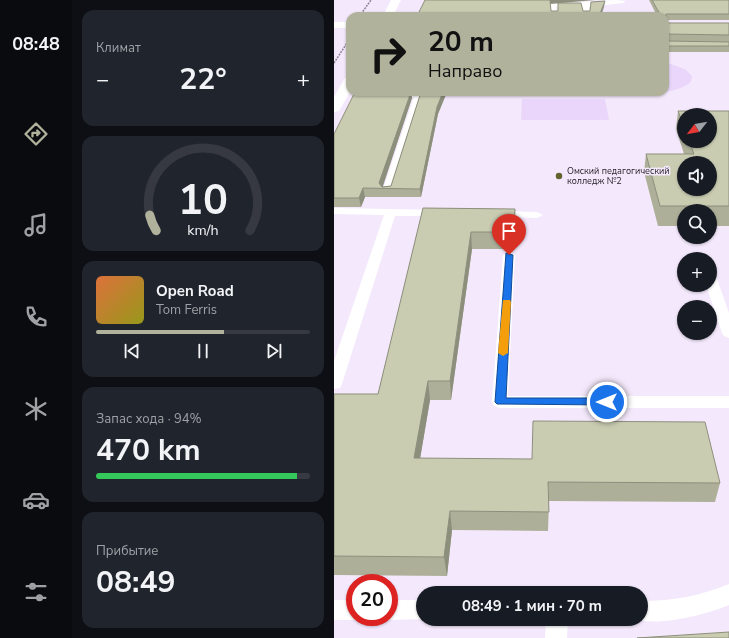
<!DOCTYPE html>
<html lang="ru">
<meta charset="utf-8">
<style>
:root{--surface:#171b24;--page:#20242c;--text:#f1f3f6;--muted:#9ea1a6;--line:#363941;--accent:#b0b29c}
body{margin:0;font-family:"Nunito Sans",sans-serif;background:var(--page);color:var(--text);height:100vh;display:flex;flex-direction:column;font-size:15px;white-space:nowrap}
*{box-sizing:border-box;margin:0}
p{font-size:13px;color:var(--muted)}
.icon{flex:none;width:22px;height:22px;fill:none;stroke:currentColor;stroke-width:2;stroke-linecap:round;stroke-linejoin:round}
.map{position:relative;flex:1;overflow:hidden}
.sheet{display:flex;flex-direction:column;gap:10px;padding:10px;background:#0d0f14;width:262px}
.sheet>*{flex:none}
.hud{position:absolute;left:12px;top:12px;width:323px;height:84px;border-radius:12px;box-shadow:0 1px 3px #0004;background:#b0b29c;color:#111;overflow:hidden}
.needle{width:26px;rotate:239deg}
.tools{position:absolute;left:343px;top:108px;display:grid;gap:8px}
.tools a{display:grid;place-items:center;width:40px;height:40px;border-radius:50%;background:var(--surface);box-shadow:0 1px 3px #0004;font-size:20px}
.speed{position:absolute;left:12px;top:574px;display:flex;gap:8px;font-size:20px;font-weight:700;text-align:center}
.speed>*{display:grid;place-content:center;width:52px;height:52px;border-radius:50%;background:var(--surface);box-shadow:0 1px 3px #0004;line-height:1}
.speed .limit{border:6px solid #d22;background:#fff;color:#111}
.pin{position:absolute;display:grid;place-items:center;width:34px;height:34px;color:#fff;margin:-41px -17px;border-radius:50% 50% 50% 0;rotate:-45deg;box-shadow:0 0 4px #0007}
.pin .icon{rotate:45deg}
.me{position:absolute;width:44px;margin:-22px;rotate:270deg;stroke-linejoin:round;filter:drop-shadow(0 0 3px #0008)}
.turn{display:flex;align-items:center;gap:14px;height:84px;padding:0 16px;font-size:18px}
.turn .icon{width:52px;height:52px;stroke-width:2.5}
.turn b{display:block;font-size:28px;line-height:34px}
.big{font-size:30px;font-weight:700;line-height:1.1}
.sheet .widget{flex:1;display:flex;flex-direction:column;justify-content:center;gap:6px;min-width:0;padding:0 14px;border-radius:12px;background:var(--page)}
.sheet .dial{align-items:center;gap:0}
.dial svg{height:104px;overflow:visible;fill:none;stroke:var(--line);stroke-width:7;stroke-linecap:round;text-anchor:middle}
.dial text{fill:var(--text);stroke:none}
.song{display:flex;align-items:center;gap:12px}
.cover{width:48px;height:48px;border-radius:6px;background:linear-gradient(135deg,hsl(20 70% 55%),hsl(60 70% 35%))}
.played{height:4px;border-radius:2px;background:linear-gradient(90deg,var(--accent) 60%,var(--line) 60%)}
.keys{display:flex;justify-content:space-around;direction:ltr}
.heat{display:flex;justify-content:space-between;align-items:center;font-size:22px;direction:ltr}
.charge{height:6px;border-radius:3px;background:linear-gradient(90deg,#34c759 94%,var(--line) 0)}
.trip{position:absolute;left:82px;top:586px;width:232px;height:40px;border-radius:20px;background:var(--surface);box-shadow:0 1px 3px #0004;font-weight:700;line-height:40px;text-align:center}
main{display:flex;flex:1;min-height:0}
.dock{display:flex;flex-direction:column;width:72px;justify-content:space-around;align-items:center;background:#090b0e;color:var(--muted)}
.dock .icon{width:28px;height:28px}
.dock .current{color:var(--accent)}
.dock b{font-size:18px;color:var(--text)}
.map>svg:first-child{display:block}
.green{fill:#ead6fa}
.lines{fill:none;stroke-linecap:round;stroke-linejoin:round}
.path{stroke:#8c8592;stroke-width:1.5;stroke-dasharray:2 1;stroke-linecap:butt}
.service{fill:#fff;fill-rule:evenodd}
.minor{fill:#fff;fill-rule:evenodd}
.tertiary{fill:#fff;fill-rule:evenodd}
.wall{fill:#aeaf99;fill-rule:evenodd}
.shaded-wall{fill:#8d8f7d}
.building{fill:#caccb2;stroke:#8d8f7d;fill-rule:evenodd}
.route{fill:#1a73e8;stroke:#114b97}
.slow{fill:#f59e0b}
.poi-dot{fill:#60622f;stroke:#f4e9fc;stroke-width:1.5}
.labels{text-anchor:middle;stroke-width:3;stroke-linejoin:round;paint-order:stroke}
.far-poi-label{font-size:9px;fill:#27222a;stroke:#f4e9fc;text-anchor:start}
</style>
<main>
<nav class="dock">
<b>08:48</b>
<svg class="icon current" aria-label="directions" viewBox="0 0 24 24"><path d="M12 3l9 9-9 9-9-9zM9 14v-3h6M13 9l2 2-2 2"/></svg>
<svg class="icon" aria-label="music" viewBox="0 0 24 24"><path d="M9 18V5l10-2v13"/><circle cx="6" cy="18" r="3"/><circle cx="16" cy="16" r="3"/></svg>
<svg class="icon" aria-label="phone" viewBox="0 0 24 24"><path d="M5 4h4l2 5-3 2q2 4 5 5l2-3 5 2v4C11 20 4 13 5 4z"/></svg>
<svg class="icon" aria-label="climate" viewBox="0 0 24 24"><path d="M12 3v18M4 7l16 10M4 17L20 7"/></svg>
<svg class="icon" aria-label="car" viewBox="0 0 24 24"><path d="M5 17H2v-5l4-1 3-4h7l3 4 3 1v5h-3M9 17h6M6 11h13"/><circle cx="7" cy="17" r="2"/><circle cx="17" cy="17" r="2"/></svg>
<svg class="icon" aria-label="filters" viewBox="0 0 24 24"><path d="M4 7h16M4 17h16"/><circle cx="9" cy="7" r="2"/><circle cx="15" cy="17" r="2"/></svg>
</nav>
<section class="sheet">
<div class="widget"><p>Климат</p>
<div class="heat"><a>−</a><b class="big">22°</b><a>+</a></div>
</div>
<div class="widget dial"><svg viewBox="0 0 100 80">
<path d="M14 69A42 42 0 1 1 86 69"/>
<path d="M14 69A42 42 0 0 1 9 57" stroke="#b0b29c"/>
<text x="50" y="56" font-size="32" font-weight="700">10</text>
<text x="50" y="72" font-size="11">km/h</text>
</svg></div>
<div class="widget">
<div class="song"><i class="cover"></i><div><b>Open Road</b><p>Tom Ferris</p></div></div>
<div class="played"></div>
<div class="keys"><svg class="icon" aria-label="previous" viewBox="0 0 24 24"><path d="M18 5L8 12l10 7zM5 5v14"/></svg><svg class="icon" aria-label="pause" viewBox="0 0 24 24"><path d="M8 5v14M16 5v14"/></svg><svg class="icon" aria-label="next" viewBox="0 0 24 24"><path d="M6 5l10 7-10 7zM19 5v14"/></svg></div>
</div>
<div class="widget"><p>Запас хода · 94%</p><b class="big">470 km</b><div class="charge"></div></div>
<div class="widget"><p>Прибытие</p><b class="big">08:49</b></div>
</section>
<div class="map">
<svg width="395" height="638" viewBox="0 0 395 638">
<rect width="100%" height="100%" fill="#f4e9fc"/>
<!-- green -->
<g class="green">
<path d="M331 62 351 69 358 76 357 82C345 91 332 92 317 94L152 92H331Z"/>
<polygon points="188,99 271,99 275,120 187,120"/>
</g>
<g class="lines">
<!-- path -->
<g class="path">
<polyline points="27,14 37,0"/>
<polyline points="0,63 13,43"/>
</g>
<!-- service -->
<g class="service">
<polygon points="280,0 292,1 289,3 255,7 256,16 250,16 248,7 222,7 223,16 217,16 217,4"/>
<polygon points="56,92 87,92 89,94 58,192 53,195 48,192 80,97 58,97 54,94"/>
<polygon points="0,208 108,210 114,213 108,216 61,216 8,384 6,388 0,389 0,361 50,215 0,214"/>
<polygon points="162,211 203,212 209,215 203,218 158,216 156,214"/>
<polygon points="175,251 181,255 174,396 395,396 395,408 166,408 160,406 158,402 169,255"/>
<polygon points="376,275 383,279 395,313 395,338 390,336 388,333 372,285 376,285"/>
<path d="M395 584V605C374 614 324 627 302 619H307V601C340 601 365 596 395 584Z"/>
<polygon points="0,600 21,600 21,617 28,617 21,620 0,620"/>
<polygon points="55,600 89,600 89,619 91,619 55,620 48,617 55,617"/>
<polygon points="212,619 234,619 233,638 211,638"/>
</g>
<!-- minor -->
<rect class="minor" x="0" y="22" width="16" height="6"/>
<!-- tertiary -->
<g class="tertiary">
<polygon points="57,0 67,0 59,16 49,16"/>
<polygon points="16,77 16,92 5,111 0,112 0,97 11,78"/>
</g>
</g>
<!-- wall -->
<g class="wall">
<polygon points="315,0 395,0 395,20 331,20 331,16 323,16"/>
<path d="M331 23H395V52H331ZM331 41 385 42 332 41Z"/>
<polygon points="87,92 113,92 104,114 87,197 31,197 27,207 0,207 0,134 78,98 48,187 57,186"/>
<path d="M344 111H395V226H376V211H350V226H324L310 172 312 154H350L342 129ZM350 115 376 141H350Z"/>
<polygon points="89,208 181,209 181,226 180,249 138,249 117,400 96,400 86,458 386,483 381,502 215,501 214,531 118,530 113,576 0,575 0,394 44,394"/>
</g>
<!-- shaded-wall -->
<g class="shaded-wall">
<polygon points="216,0 261,0 216,4"/>
<polygon points="271,1 270,7 267,16 265,16"/>
<polygon points="77,92 78,98 48,189 45,183"/>
<polygon points="109,92 113,92 104,114 87,197 86,189 103,107"/>
<polygon points="29,188 31,197 27,207 25,198"/>
<polygon points="181,209 181,226 180,249 180,232"/>
<polygon points="137,232 138,249 117,400 116,381"/>
<polygon points="94,381 96,400 83,477 80,458"/>
<polygon points="116,511 118,530 113,576 110,557"/>
</g>
<!-- building -->
<g class="building">
<polygon points="91,0 216,0 217,11 224,11 224,3 247,3 249,11 256,11 257,2 271,1 265,16 83,16"/>
<polygon points="318,0 395,0 395,14 332,14 331,18 331,16 327,16"/>
<polygon points="331,23 395,23 395,35 332,34 331,37"/>
<polygon points="331,40 332,41 395,42 395,46 331,46"/>
<polygon points="21,92 77,92 45,183 48,187 57,186 87,92 109,92 103,107 86,189 29,188 25,198 0,198 0,134"/>
<path d="M344 111H395V206H326L312 154H360L355 141H376V115H350V127ZM350 163H376V189H350Z"/>
<polygon points="89,208 181,209 180,232 137,232 116,381 94,381 80,458 198,459 199,421 371,422 386,483 214,482 215,512 116,511 110,557 0,556 0,394 44,394"/>
<polygon points="395,632 395,638 303,638"/>
</g>
<!-- route -->
<polygon class="route" points="172,253 179,255 172,398 273,398 278,402 277,405 163,404 161,402"/>
<!-- slow -->
<polygon class="slow" points="169,300 176,300 177,302 174,353 169,356 164,353"/>
<!-- markers -->
<circle class="poi-dot" cx="225" cy="176" r="4"/>
<g class="labels">
<!-- far-poi labels -->
<g class="far-poi-label">
<text x="233" y="174">Омский педагогический<tspan x="233" dy="10">колледж №2</tspan></text>
</g>
</g>
</svg>
<div class="tools">
<a><svg class="needle" viewBox="-14 -14 28 28"><path d="M0-13l5 13h-10z" fill="#e53935"/><path d="M0 13l5-13h-10z" fill="#9ea1a6"/></svg></a>
<a><svg class="icon" aria-label="sound" viewBox="0 0 24 24"><path d="M4 9h4l5-4v14l-5-4H4zM17 9q2 3 0 6"/></svg></a>
<a><svg class="icon" aria-label="search" viewBox="0 0 24 24"><circle cx="10" cy="10" r="6"/><path d="M15 15l6 6"/></svg></a>
<a>+</a>
<a>−</a>
</div>
<div class="speed"><div class="limit">20</div></div>
<div class="pin" style="left:175px;top:255px;background:#d93025"><svg class="icon" aria-label="arrive" viewBox="0 0 24 24"><path d="M6 21V4h12l-3 4 3 4H6"/></svg></div>
<svg class="me" style="left:273px;top:402px" viewBox="-20 -20 40 40"><circle r="17" fill="#1a73e8" stroke="#fff" stroke-width="3"/><path d="M0-11L8 9 0 5-8 9z" fill="#fff"/></svg>
<div class="trip">08:49 · 1 мин · 70 m</div>
<div class="hud">
<div class="turn"><svg class="icon" aria-label="right" viewBox="0 0 24 24"><path d="M7 20v-9h11M14 6l5 5-5 5"/></svg><div><b>20 m</b>Направо</div></div>
</div>
</div>
</main>
